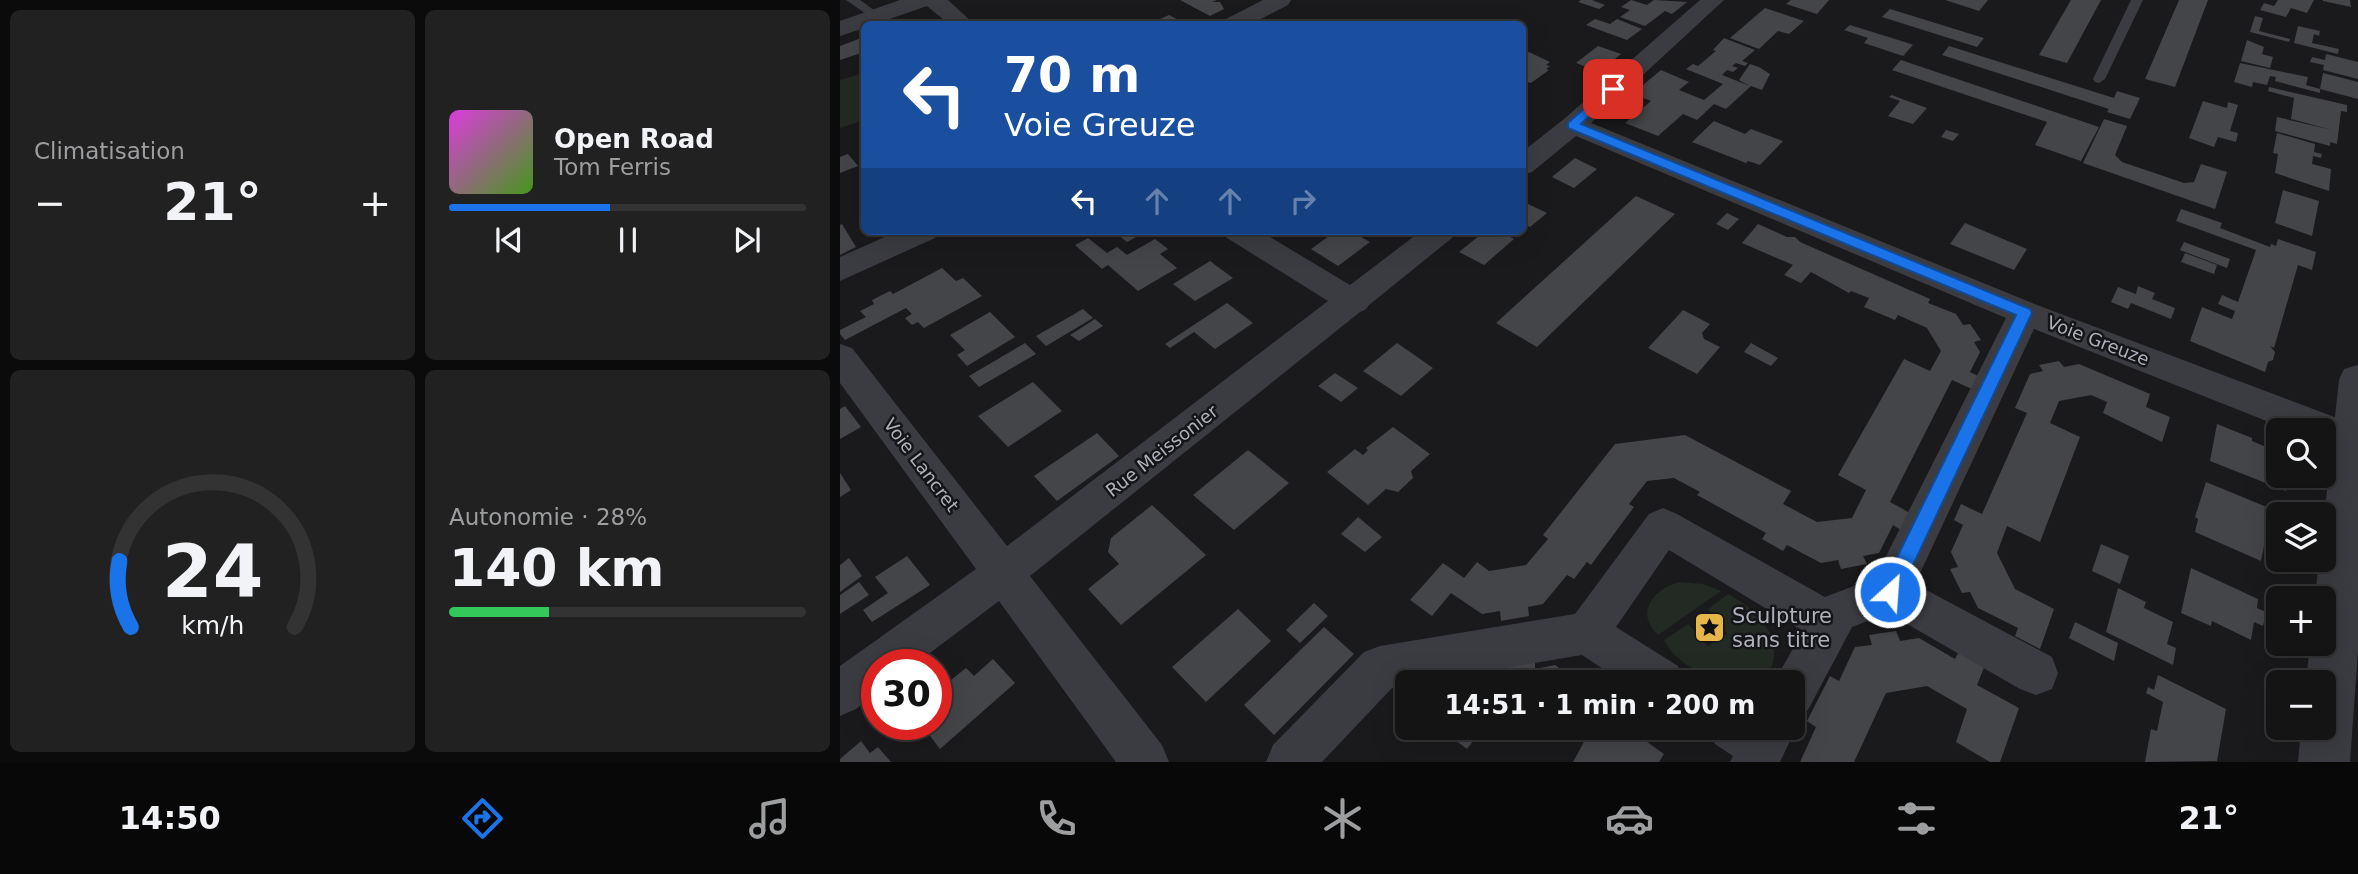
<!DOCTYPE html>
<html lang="fr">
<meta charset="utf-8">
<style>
:root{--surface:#141415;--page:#212122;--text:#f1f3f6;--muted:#9d9ea0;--line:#333334;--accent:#1a73e8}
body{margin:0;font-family:"DejaVu Sans",sans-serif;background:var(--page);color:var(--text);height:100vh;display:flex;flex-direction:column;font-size:26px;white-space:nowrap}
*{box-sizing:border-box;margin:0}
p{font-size:23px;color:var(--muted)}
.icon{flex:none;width:38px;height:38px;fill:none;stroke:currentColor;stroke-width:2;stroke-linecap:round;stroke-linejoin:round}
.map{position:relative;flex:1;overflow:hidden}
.side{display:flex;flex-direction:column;gap:10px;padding:10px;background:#0b0b0c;width:840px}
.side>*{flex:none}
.guide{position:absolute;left:21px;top:21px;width:665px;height:214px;border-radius:10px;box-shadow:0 7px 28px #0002,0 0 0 2px var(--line);background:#1a4fa0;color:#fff;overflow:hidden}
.fabs{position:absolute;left:1426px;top:418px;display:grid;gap:14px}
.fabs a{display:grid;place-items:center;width:70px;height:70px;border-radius:10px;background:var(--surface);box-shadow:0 7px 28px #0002,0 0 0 2px var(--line);font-size:35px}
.speed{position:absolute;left:21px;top:649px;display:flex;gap:14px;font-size:35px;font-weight:700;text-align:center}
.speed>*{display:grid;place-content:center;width:91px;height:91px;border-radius:50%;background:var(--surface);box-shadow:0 7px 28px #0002,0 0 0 2px var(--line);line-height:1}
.speed .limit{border:10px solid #d22;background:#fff;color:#111}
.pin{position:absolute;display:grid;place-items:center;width:60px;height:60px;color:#fff;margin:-30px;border-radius:14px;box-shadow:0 4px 10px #0006}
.me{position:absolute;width:77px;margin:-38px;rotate:26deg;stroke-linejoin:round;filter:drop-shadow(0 0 5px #0008)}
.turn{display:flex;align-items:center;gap:24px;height:147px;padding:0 28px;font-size:32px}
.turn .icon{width:91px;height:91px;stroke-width:2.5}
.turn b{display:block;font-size:49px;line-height:60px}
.lanes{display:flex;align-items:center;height:66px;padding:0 28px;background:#0003;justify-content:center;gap:35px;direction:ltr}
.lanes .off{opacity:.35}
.big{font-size:52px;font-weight:700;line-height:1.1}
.side .card{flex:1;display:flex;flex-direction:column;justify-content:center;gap:10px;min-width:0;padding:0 24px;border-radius:10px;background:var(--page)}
.side .dial{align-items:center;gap:0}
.dial svg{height:182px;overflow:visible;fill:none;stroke:var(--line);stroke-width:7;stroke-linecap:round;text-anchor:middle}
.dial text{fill:var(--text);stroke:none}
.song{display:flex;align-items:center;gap:21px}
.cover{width:84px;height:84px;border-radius:10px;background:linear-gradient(135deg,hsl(300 70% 55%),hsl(100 70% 35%))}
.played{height:7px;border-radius:4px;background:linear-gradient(90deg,var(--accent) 45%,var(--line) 45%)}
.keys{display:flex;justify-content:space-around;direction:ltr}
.heat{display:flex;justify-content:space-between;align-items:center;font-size:38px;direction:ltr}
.charge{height:10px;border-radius:5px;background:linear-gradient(90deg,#34c759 28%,var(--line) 0)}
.side .tiles{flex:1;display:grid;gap:10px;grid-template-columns:repeat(2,1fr)}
.trip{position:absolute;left:555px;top:670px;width:410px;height:70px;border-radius:10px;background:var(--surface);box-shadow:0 7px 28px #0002,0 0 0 2px var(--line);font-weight:700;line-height:70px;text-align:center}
.menu{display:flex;height:112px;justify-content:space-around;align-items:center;background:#080808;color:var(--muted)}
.menu .icon{width:49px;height:49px}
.menu .active{color:var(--accent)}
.menu b{font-size:32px;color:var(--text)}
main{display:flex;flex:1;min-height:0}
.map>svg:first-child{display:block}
.green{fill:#222a23}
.building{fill:#444549}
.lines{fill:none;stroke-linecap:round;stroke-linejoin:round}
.service{fill:#3b3c41;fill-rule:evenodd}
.minor{fill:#3b3c41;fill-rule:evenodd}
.tertiary{fill:#3b3c41;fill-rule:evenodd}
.route{fill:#1a73e8;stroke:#114b97;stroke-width:2}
.labels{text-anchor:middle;stroke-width:5;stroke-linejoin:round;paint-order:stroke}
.street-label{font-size:18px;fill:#aeb1bb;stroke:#151517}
.near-poi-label{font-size:21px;fill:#aeb1bb;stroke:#151517;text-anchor:start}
</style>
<main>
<section class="side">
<div class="tiles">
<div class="card"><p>Climatisation</p>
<div class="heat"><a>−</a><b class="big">21°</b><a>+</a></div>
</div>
<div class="card">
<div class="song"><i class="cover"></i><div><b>Open Road</b><p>Tom Ferris</p></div></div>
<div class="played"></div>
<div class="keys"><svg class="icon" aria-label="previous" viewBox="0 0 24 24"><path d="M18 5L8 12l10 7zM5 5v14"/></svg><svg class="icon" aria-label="pause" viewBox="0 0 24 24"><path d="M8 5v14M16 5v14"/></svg><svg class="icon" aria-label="next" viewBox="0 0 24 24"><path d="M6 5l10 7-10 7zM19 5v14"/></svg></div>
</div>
<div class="card dial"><svg viewBox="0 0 100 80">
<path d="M14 69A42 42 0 1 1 86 69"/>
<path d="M14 69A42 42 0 0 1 9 40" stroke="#1a73e8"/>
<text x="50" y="56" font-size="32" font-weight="700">24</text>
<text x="50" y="72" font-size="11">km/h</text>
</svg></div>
<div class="card"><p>Autonomie · 28%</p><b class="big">140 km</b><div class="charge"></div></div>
</div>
</section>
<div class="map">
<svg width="1518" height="762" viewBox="0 0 1518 762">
<rect width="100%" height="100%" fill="#1a1a1c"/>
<!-- green -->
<g class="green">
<polygon points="24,73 24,120 0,128 0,80"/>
<path d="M839 582 863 584 881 591 818 635C794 612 814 589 839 582Z"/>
<path d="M888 594C914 608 943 634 932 666 924 673 915 681 904 682 877 686 836 665 824 640L848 624 868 646 887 634 868 609Z"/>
</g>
<!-- building -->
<g class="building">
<polygon points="340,0 377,0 372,2 380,2 384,9 370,16"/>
<polygon points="741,0 752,0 765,5 759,9 738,2"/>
<polygon points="791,0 807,5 814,0 847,2 832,14 825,11 805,26 780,17 790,10 781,7"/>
<polygon points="951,0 989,0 977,14 946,4"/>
<polygon points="1105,0 1148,0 1139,11"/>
<polygon points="1231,0 1261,0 1227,63 1199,55"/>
<polygon points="1339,0 1368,0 1335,87 1305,79"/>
<polygon points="1438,0 1474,0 1467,13 1451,8 1446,17 1420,10 1424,3 1434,6"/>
<polygon points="1483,0 1510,0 1511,7 1483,1"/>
<polygon points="925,8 964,21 949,34 938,31 919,49 890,38"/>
<polygon points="1050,9 1144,38 1137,47 1042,17"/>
<polygon points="329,15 346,24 297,24 308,20 313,22"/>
<polygon points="1415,16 1423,18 1419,31 1450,39 1449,42 1410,32"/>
<polygon points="755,19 770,24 777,19 802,29 787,40 746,25"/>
<polygon points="1010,25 1071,44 1073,45 1063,56 1024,43 1028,38 1004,30"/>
<polygon points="1458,26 1480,31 1479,36 1474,34 1472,43 1499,49 1498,54 1454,43"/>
<polygon points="24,37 24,52 0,60 0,46"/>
<polygon points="884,38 915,50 902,61 908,63 905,66 896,63 892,66 898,68 893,72 887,70 882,75 910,86 899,80 910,64 919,67 930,74 922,90 911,86 886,109 874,104 857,120 843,114 818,136 785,123 811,101 792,94 821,70 849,82 839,90 864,100 883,84 846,69 853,64 858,66 876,51 873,50"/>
<polygon points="1407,40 1424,47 1422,54 1433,57 1430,68 1401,61"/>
<polygon points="758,46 781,54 759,72 736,63"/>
<polygon points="1109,46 1274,98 1277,91 1300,98 1290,119 1267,112 1269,109 1102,55"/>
<polygon points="689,52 710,62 706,65 710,66 706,69 709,70 691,83 682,80 682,69 687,66 682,64 682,56"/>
<polygon points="1486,54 1518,62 1518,79 1483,70 1484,65 1470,62 1472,57 1485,60"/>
<polygon points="1061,60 1259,127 1241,161 1195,145 1207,122 1052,70"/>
<polygon points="1400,63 1468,77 1466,85 1480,89 1480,93 1435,81 1436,77 1430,76 1427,85 1413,82 1412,87 1394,82"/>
<polygon points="1483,73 1518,82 1518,99 1480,89"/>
<polygon points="1429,87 1507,105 1507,112 1501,111 1497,144 1490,142 1490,146 1435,131 1437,117 1492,130 1451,119 1454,98 1428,91"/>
<polygon points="1052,95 1062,99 1087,108 1073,124 1048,116 1060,101 1049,97"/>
<polygon points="1363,101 1387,108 1388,102 1398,105 1390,131 1398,133 1396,142 1378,137 1374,147 1349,138"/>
<polygon points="1264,119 1287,126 1275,155 1282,162 1344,183 1354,182 1361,164 1387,172 1375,209 1243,163"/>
<polygon points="874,121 905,134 911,129 943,141 920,165 908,161 906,163 852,142"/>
<polygon points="1106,130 1119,134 1113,141 1101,137"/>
<polygon points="1437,133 1475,144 1474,152 1482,154 1481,158 1473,156 1472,164 1491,169 1489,191 1435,173 1438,154 1433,153"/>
<polygon points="8,154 18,166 0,173 0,157"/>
<polygon points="735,158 757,169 734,188 712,177"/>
<polygon points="1443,190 1479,201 1472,236 1435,223"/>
<polygon points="796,196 835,214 697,347 656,323"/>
<polygon points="682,201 707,213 690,227 682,223"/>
<polygon points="1341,209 1382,223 1380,228 1430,247 1431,244 1436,246 1438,239 1476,252 1472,270 1458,265 1434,348 1430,346 1435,352 1433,360 1428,362 1425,372 1350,341 1362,307 1392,319 1395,311 1378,304 1382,295 1398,302 1416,250 1336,221"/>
<polygon points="887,213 899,219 888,230 876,224"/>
<polygon points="1125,223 1187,249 1174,270 1110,244"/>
<polygon points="2,224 16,247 0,255 0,225"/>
<polygon points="918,224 947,237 955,237 960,242 1090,299 1088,303 1116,314 1123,325 1130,324 1141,340 1134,342 1140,352 1130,372 1138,376 1132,389 1112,380 1050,502 1070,513 1061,530 1053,525 1039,553 1023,556 1027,564 1001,569 998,560 981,563 947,545 943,551 922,539 926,533 857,495 860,492 834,478 807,481 789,504 794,507 751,565 747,562 734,579 727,575 703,604 688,607 689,616 661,621 660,611 642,614 611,593 592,616 570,600 603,563 624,578 637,562 649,571 686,565 708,539 703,535 775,444 845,435 951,491 943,504 977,522 1012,518 1026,490 998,475 1064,359 1090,371 1101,351 1087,328 1058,315 1055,320 1024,307 1032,293 1029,298 1011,291 1009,293 971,272 961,283 944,275 953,265 902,243"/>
<polygon points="273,231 307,231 287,242"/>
<polygon points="496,231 510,231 530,242 498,266 471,249"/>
<polygon points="645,231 658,231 674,239 644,265 619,252"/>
<polygon points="248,238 267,253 277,247 287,255 315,239 328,249 320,254 337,268 298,291 268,265 262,269 235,245"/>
<polygon points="1344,242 1390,259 1387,268 1340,250"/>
<polygon points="1345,253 1377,265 1374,274 1341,262"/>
<polygon points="370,261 393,278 355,301 333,284"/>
<polygon points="102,268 116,281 123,278 142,296 84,328 78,322 72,325 65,318 72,314 66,308 5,340 0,334 0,330 26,317 20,311 34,304 32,300 50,291 53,294"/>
<polygon points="1298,286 1315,293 1312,299 1335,308 1331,319 1291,303 1288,309 1271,302 1278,287 1296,294"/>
<polygon points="387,303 413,323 375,349 354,332 330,348 325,344"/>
<polygon points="243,309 253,318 206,346 196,336"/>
<polygon points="843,310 870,324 862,333 864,339 880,347 857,374 808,348"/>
<polygon points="150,312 175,337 127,366 117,355 125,350 110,335"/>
<polygon points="255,319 263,326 239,341 230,335"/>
<polygon points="185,343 196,354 139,387 129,376"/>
<polygon points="557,343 593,368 561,396 523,371"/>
<polygon points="911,343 938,358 931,366 904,352"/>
<polygon points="1219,361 1224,367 1239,364 1310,394 1306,407 1330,417 1322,442 1263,413 1267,402 1251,395 1219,401 1210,423 1240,437 1200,542 1167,526 1157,553 1175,589 1214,609 1200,649 1175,636 1178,628 1138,608 1130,592 1122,593 1110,569 1118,567 1111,552 1123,525 1114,520 1121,504 1142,514 1187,413 1175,408 1190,374 1203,371 1199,365"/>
<polygon points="495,373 518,388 501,402 478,386"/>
<polygon points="193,382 222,411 168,447 138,416"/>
<polygon points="5,406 21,427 0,439 0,409"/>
<polygon points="1377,424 1412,438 1412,441 1438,452 1438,476 1448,476 1446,491 1370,461"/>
<polygon points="553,427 590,454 571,471 573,478 558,492 546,489 528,505 487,472 515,449 523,455 528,450 526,448"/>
<polygon points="257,433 279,456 217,501 194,476"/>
<polygon points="408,450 449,483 394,530 353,495"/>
<polygon points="0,473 11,490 0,497"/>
<polygon points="1366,482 1429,508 1426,547 1424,546 1421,561 1355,532 1358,519 1355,517"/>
<polygon points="312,505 366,555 281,625 248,589 279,564 268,552 271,538"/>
<polygon points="518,517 542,537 525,552 501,534"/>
<polygon points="1261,544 1289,556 1280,584 1252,571"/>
<polygon points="67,556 90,585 32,622 23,610 48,593 35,577"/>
<polygon points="9,558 22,576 0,592 0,565"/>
<polygon points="1351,568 1418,599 1417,608 1426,612 1423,626 1414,622 1411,640 1372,621 1371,626 1341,613"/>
<polygon points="19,582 29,595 0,614 0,595"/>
<polygon points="1278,588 1306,602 1304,608 1333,622 1327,644 1336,648 1333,665 1266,632"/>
<polygon points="474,603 488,616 460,643 446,630"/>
<polygon points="398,609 431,641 366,702 332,667"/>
<polygon points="1235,622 1278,643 1274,661 1229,638"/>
<polygon points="484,627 514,654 434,735 404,705"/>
<polygon points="1056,631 1060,641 1079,638 1115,659 1119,651 1145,665 1137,685 1179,708 1160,762 1150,762 1116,742 1127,709 1087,686 1046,693 1014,762 960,762 976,727 967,721 990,676 999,681 1015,647 1032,645 1029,635"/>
<polygon points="695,658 695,669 715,665 740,682 645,682 650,675 668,672 667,663"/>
<polygon points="153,659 175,683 100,749 81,724 96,724 96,692 126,668 134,676"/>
<polygon points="1318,675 1386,709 1377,761 1305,762 1311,729 1317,731 1323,702 1306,693 1308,687 1314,690"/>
<polygon points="599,728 643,728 627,749"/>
<polygon points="728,728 806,728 800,737 824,754 819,762 733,762 745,740"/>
<polygon points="21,741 30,753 38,747 51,762 0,762 0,759"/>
</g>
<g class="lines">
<!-- service -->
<g class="service">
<polygon points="6,0 20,0 42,16 32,18"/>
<polygon points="1291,0 1303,0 1265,79 1259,83 1255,82 1253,79"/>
</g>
<!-- minor -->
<g class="minor">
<polygon points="60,0 108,0 134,24 109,24 87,6 35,24 24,24 24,28 0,36 0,21"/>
<polygon points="423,0 451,0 448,5 411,24 382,24 386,19"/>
<polygon points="860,0 884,0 751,123 1197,305 1518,426 1518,453 1513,455 1484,444 1484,430 1449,430 1194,329 1075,584 1212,657 1218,673 1212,689 1196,695 1180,689 1048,613 1012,627 968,710 952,717 952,682 934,682 963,631 829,550 776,627 838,666 844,682 783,682 742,655 583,682 567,682 567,685 552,688 482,762 426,762 433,745 524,652 540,646 735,614 809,514 823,508 837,514 985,597 1035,578 1166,318 736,136 692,172 682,175 682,152 724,119"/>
<polygon points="58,231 99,231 95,238 0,281 0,257"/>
<polygon points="383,231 420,231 510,285 581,231 616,231 612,238 529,305 525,310 520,312 190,576 322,745 329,762 276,762 159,601 74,665 37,665 37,693 16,709 0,716 0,666 136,569 0,383 0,344 12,348 167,546 488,301 387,238"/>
<polygon points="952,718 956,728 940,762 890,762 893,756 875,744 868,728 952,728"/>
</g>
<!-- tertiary -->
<polygon class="tertiary" points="1518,365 1518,651 1510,762 1458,762 1461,728 1484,728 1484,682 1466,682 1470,644 1484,644 1484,598 1475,598 1479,560 1484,560 1484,518 1499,380 1504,369"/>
</g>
<!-- route -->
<polygon class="route" points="769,87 779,89 741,124 1190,309 1192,313 1057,599 1050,601 1043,599 1040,592 1176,315 728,128 728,123"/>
<!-- icons -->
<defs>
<symbol id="sight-square" viewBox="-11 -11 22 22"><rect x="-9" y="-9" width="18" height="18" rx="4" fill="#e6b648" stroke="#151517"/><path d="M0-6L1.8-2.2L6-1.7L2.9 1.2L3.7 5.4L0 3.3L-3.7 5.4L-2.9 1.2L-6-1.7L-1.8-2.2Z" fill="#111"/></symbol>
</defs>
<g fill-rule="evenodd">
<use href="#sight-square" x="852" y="610" width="35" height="35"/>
</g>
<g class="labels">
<!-- street labels -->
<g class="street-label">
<text transform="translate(1258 341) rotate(21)" y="6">Voie Greuze</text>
<text transform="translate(322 451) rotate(-38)" y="6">Rue Meissonier</text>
<text transform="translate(81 465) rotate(53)" y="6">Voie Lancret</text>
</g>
<!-- near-poi labels -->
<g class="near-poi-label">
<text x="892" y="623">Sculpture<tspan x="892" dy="24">sans titre</tspan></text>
</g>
</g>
</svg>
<div class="fabs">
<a><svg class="icon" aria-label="search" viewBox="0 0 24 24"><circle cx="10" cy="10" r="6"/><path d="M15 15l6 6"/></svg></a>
<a><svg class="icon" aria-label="layers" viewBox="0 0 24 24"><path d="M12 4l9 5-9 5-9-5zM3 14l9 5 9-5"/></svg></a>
<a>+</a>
<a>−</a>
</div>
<div class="speed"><div class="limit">30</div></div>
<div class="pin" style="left:773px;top:89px;background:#d93025"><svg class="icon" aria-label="arrive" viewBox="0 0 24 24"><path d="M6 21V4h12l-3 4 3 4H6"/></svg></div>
<svg class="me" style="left:1050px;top:592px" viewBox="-20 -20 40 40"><circle r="17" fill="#1a73e8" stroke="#fff" stroke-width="3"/><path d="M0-11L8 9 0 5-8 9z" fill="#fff"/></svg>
<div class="trip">14:51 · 1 min · 200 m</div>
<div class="guide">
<div class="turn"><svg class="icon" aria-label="left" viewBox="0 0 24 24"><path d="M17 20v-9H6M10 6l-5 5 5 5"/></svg><div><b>70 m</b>Voie Greuze</div></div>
<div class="lanes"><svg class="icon" aria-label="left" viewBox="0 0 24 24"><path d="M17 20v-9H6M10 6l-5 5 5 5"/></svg><svg class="icon off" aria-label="ahead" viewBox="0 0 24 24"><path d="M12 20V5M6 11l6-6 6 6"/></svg><svg class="icon off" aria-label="ahead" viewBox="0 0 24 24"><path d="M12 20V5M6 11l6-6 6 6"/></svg><svg class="icon off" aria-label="right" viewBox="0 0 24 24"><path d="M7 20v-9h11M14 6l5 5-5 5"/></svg></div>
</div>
</div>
</main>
<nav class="menu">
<b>14:50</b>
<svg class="icon active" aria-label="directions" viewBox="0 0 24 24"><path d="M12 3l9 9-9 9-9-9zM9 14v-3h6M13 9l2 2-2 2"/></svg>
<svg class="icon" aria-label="music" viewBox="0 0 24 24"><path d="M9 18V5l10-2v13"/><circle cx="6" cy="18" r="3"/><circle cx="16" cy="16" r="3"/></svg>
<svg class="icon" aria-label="phone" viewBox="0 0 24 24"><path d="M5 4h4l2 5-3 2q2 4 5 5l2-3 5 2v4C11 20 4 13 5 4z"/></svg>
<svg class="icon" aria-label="climate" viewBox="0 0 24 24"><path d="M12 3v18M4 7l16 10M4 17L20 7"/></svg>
<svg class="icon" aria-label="car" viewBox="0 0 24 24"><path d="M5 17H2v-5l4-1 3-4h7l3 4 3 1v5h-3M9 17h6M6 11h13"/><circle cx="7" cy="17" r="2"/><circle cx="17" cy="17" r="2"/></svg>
<svg class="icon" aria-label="filters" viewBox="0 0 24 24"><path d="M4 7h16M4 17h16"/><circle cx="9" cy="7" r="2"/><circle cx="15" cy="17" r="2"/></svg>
<b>21°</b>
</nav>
